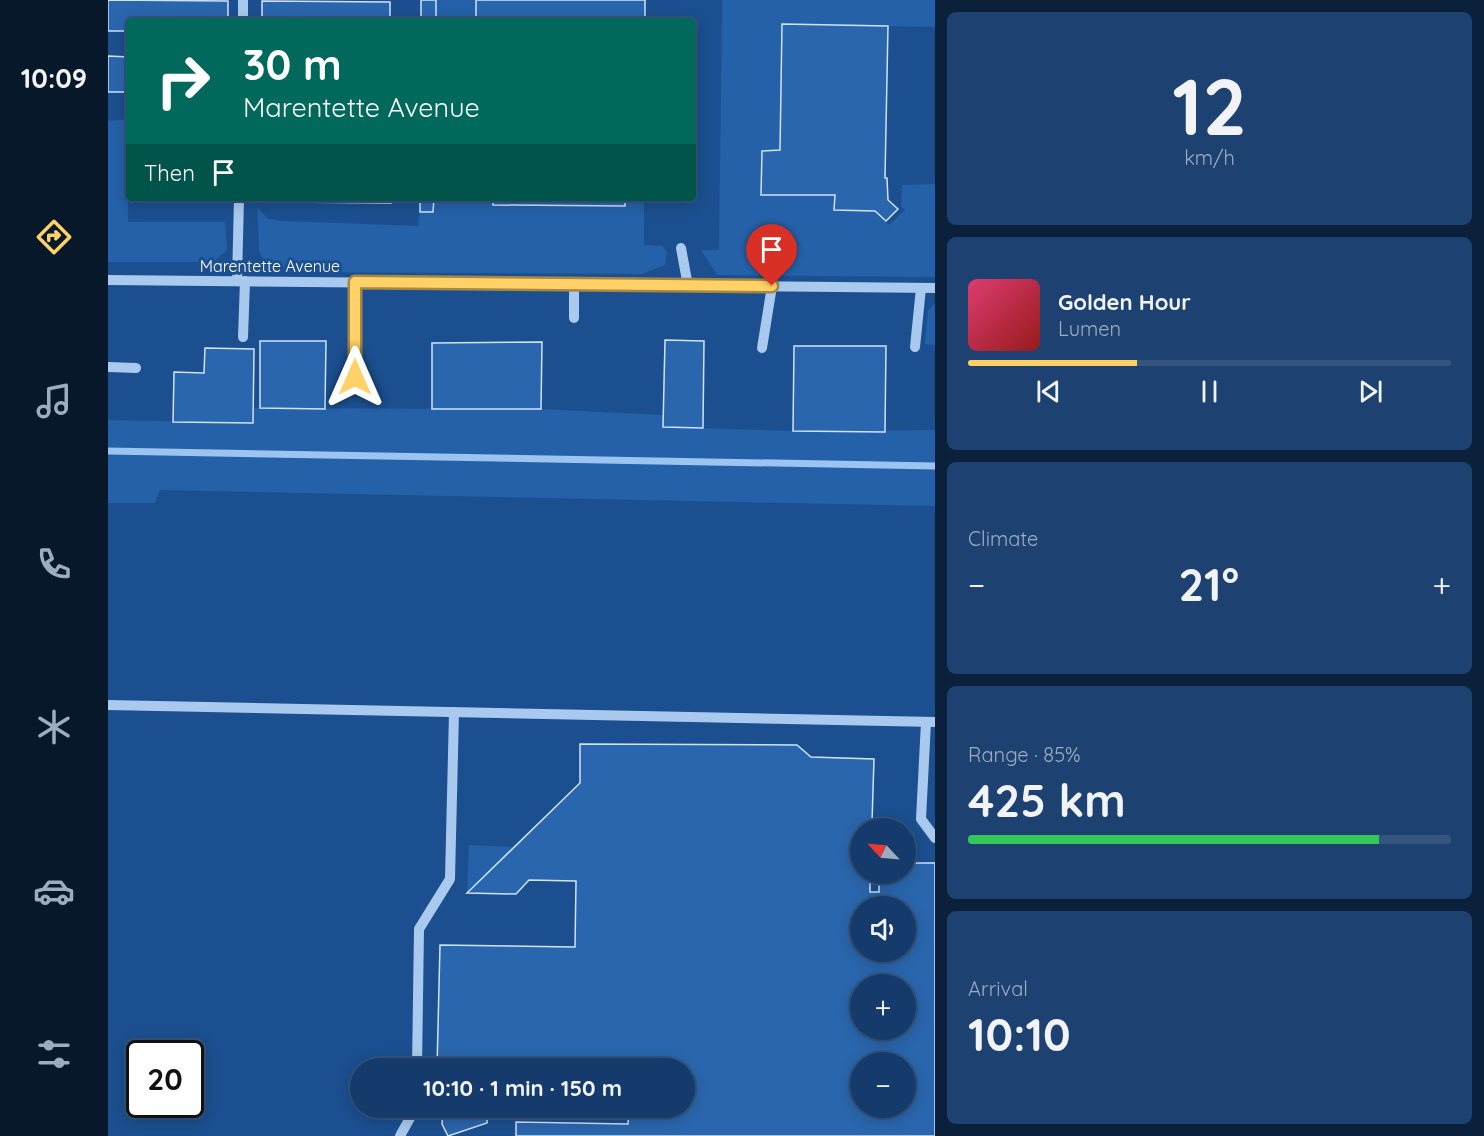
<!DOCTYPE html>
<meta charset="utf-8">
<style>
:root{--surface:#143b6b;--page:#1d4271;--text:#f1f3f6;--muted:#9dadc1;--line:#33557e;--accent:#ffd166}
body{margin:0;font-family:Quicksand,sans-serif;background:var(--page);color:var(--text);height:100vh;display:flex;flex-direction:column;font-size:22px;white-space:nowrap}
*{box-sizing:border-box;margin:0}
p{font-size:20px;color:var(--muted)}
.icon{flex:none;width:33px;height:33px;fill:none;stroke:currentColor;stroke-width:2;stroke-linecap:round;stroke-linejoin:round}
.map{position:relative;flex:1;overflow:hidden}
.side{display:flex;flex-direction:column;gap:12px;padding:12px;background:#0b203b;width:549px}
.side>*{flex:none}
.top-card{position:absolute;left:18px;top:18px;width:570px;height:183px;border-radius:6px;box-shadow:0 3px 15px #0003,0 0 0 2px var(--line);background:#00695c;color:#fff;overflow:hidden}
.needle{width:39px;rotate:296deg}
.fabs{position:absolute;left:742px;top:818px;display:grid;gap:12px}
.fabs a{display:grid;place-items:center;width:66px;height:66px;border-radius:50%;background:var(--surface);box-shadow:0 3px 15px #0003,0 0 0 2px var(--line);font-size:30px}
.speed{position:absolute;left:18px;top:1040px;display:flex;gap:12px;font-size:30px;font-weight:700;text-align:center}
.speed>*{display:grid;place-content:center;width:78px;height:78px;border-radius:50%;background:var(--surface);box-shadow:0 3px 15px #0003,0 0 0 2px var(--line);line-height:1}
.speed .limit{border:3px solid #111;border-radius:9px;background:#fff;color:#111}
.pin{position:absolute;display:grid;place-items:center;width:51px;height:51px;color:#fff;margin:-62px -26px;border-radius:50% 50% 50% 0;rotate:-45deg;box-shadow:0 0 6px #0007}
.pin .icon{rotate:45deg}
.me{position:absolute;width:66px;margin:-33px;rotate:0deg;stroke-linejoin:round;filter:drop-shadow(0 0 4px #0008)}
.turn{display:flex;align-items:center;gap:21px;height:126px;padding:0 18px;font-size:27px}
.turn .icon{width:78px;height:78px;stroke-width:2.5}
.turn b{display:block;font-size:42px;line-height:51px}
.then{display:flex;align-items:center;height:57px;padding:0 18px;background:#0003;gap:12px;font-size:22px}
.big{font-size:45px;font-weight:700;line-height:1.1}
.side .widget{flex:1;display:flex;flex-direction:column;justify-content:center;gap:9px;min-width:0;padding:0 21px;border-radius:9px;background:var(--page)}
.side .dial{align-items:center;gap:0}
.dial b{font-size:78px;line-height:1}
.song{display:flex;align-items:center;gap:18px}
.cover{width:72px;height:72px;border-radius:9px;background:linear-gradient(135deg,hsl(340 70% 55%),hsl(0 70% 35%))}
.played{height:6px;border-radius:3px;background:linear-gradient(90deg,var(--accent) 35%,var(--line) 35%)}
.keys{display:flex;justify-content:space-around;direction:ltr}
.heat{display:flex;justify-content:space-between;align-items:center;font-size:33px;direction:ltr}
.charge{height:9px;border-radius:4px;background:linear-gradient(90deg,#34c759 85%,var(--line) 0)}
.trip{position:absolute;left:242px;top:1058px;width:345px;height:60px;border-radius:30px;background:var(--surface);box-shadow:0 3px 15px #0003,0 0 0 2px var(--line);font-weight:700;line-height:60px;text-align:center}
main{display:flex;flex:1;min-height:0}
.dock{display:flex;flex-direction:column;width:108px;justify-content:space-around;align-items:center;background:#08182b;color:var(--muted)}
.dock .icon{width:42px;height:42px}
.dock .active{color:var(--accent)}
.dock b{font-size:27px;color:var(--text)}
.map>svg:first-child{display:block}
.green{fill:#2461a8}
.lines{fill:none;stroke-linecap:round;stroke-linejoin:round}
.stream{stroke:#9cc4f0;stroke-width:7}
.building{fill:#2a66ad;stroke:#cfe3fa;stroke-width:1.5;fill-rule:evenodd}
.minor{stroke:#a9c9ee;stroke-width:10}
.route-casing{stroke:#a68842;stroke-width:15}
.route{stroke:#ffd166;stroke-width:10}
.labels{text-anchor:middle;stroke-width:6;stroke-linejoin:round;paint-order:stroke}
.street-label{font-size:16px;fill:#fff;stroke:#1b4f8f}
</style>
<main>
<nav class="dock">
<b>10:09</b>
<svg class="icon active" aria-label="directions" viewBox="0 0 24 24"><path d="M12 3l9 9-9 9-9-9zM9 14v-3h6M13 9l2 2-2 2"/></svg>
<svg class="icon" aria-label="music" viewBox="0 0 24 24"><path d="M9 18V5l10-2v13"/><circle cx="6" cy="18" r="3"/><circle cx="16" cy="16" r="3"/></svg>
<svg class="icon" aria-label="phone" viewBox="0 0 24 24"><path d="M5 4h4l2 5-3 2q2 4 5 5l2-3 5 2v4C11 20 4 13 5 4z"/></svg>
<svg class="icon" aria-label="climate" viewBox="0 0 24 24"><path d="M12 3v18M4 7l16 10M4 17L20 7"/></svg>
<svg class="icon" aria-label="car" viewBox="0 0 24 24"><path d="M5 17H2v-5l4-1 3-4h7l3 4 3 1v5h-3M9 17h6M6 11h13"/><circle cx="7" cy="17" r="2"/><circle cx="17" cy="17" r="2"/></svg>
<svg class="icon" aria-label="filters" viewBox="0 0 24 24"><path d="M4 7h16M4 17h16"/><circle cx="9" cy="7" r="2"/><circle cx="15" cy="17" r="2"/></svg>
</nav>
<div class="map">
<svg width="827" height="1136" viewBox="0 0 827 1136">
<rect width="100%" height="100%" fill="#1b4f8f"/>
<!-- green -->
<g class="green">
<rect x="328" y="0" width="40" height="21"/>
<polygon points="614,0 827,0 827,27 674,24 672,150 654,151 653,194 727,195 727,210 767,211 781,225 797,210 793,206 794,185 827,184 827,277 609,275 593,250 611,250"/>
<polygon points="21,119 20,222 117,222 119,250 105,262 0,262 0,121"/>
<polygon points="326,198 385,198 385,205 516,206 517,198 536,198 536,245 554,246 559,252 557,265 534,274 160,272 151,251 149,207 160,219 174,221 310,226 312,212 325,212"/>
<polygon points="827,304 827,345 817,344 820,310"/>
<polygon points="145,408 433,409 555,415 555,427 685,431 827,430 827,506 52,490 47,503 0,503 0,420 144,423"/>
<polygon points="361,845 406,847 359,893"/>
</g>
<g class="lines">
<!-- stream -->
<polyline class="stream" points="0,451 827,466"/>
</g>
<!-- building -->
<g class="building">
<polygon points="0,0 120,1 120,21 21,21 21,31 0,31"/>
<rect x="313" y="0" width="15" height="21"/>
<rect x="368" y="0" width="169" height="21"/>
<polygon points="154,1 282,2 282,21 154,21"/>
<polygon points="674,24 780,26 777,178 779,178 780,200 790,209 778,221 767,211 726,210 727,195 653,195 654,151 672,150"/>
<polygon points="0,56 21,57 21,92 0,92"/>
<polygon points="175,198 283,198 283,203 175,202"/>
<polygon points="312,198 326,198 325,212 312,212"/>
<polygon points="385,198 517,198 517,206 385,205"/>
<polygon points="557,340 596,341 595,428 555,427"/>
<polygon points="152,341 218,341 217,409 152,408"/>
<polygon points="434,342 433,409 324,409 324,343"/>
<polygon points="686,346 778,346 777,432 685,431"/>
<polygon points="97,348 146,349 145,423 65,422 66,372 96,373"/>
<path d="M472 744 689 745 703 757 766 759 764 823 768 828H753V873H762V892H771V873H798V863H827V1136H408V1122L520 1124 521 1107H576V1068H329L332 945 467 947 468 881 421 880 408 894 359 893 472 783ZM753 906H798V951H753ZM753 984H798V1029H753ZM753 1062H798V1107H753Z"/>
<polygon points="335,1107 380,1107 379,1123 340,1136 334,1124"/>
</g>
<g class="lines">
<!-- minor -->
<g class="minor">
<polyline points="135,21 135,0"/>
<polyline points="573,248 580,286"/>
<polyline points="0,280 827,288"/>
<polyline points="129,281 131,198"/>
<polyline points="247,282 247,377"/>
<polyline points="466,318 466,285"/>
<polyline points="135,337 137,281"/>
<polyline points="807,347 813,288"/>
<polyline points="654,348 664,286"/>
<polyline points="0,367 28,368"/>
<polyline points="0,705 827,722"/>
<polyline points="818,722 813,819 827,838"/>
<polyline points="309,1068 311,929 342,879 346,712"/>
<polyline points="292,1136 308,1107"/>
</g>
</g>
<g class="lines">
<defs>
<polyline id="route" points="247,377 247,282 664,286"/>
</defs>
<!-- route casing -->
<use href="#route" class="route-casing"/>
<!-- route -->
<use href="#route" class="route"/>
</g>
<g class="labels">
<!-- street labels -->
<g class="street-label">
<text x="162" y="272">Marentette Avenue</text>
</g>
</g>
</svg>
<div class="fabs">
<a><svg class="needle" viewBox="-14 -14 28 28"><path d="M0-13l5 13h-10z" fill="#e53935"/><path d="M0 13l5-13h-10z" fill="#9dadc1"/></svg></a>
<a><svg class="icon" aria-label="sound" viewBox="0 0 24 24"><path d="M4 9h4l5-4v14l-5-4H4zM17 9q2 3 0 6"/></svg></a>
<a>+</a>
<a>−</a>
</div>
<div class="speed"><div class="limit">20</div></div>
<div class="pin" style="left:664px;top:286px;background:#d93025"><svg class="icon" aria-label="arrive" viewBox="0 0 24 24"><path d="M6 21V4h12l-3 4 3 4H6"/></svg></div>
<svg class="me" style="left:247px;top:377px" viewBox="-20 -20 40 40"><path d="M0-17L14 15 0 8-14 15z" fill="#ffd166" stroke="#fff" stroke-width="4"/></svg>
<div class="trip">10:10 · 1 min · 150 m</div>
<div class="top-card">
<div class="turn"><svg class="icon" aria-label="right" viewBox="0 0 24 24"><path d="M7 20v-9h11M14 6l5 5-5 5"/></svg><div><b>30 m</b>Marentette Avenue</div></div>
<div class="then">Then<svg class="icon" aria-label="arrive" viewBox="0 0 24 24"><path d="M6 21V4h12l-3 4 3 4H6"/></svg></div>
</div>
</div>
<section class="side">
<div class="widget dial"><b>12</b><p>km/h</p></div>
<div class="widget">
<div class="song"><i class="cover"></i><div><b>Golden Hour</b><p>Lumen</p></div></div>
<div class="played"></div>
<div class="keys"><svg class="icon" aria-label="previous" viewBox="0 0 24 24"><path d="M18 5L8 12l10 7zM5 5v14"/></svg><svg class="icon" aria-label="pause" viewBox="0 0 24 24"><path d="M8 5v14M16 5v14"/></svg><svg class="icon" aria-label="next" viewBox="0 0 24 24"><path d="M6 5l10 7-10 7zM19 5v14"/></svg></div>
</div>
<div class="widget"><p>Climate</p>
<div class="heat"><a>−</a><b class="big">21°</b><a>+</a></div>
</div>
<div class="widget"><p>Range · 85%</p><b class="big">425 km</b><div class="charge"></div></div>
<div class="widget"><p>Arrival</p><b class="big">10:10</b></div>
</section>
</main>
